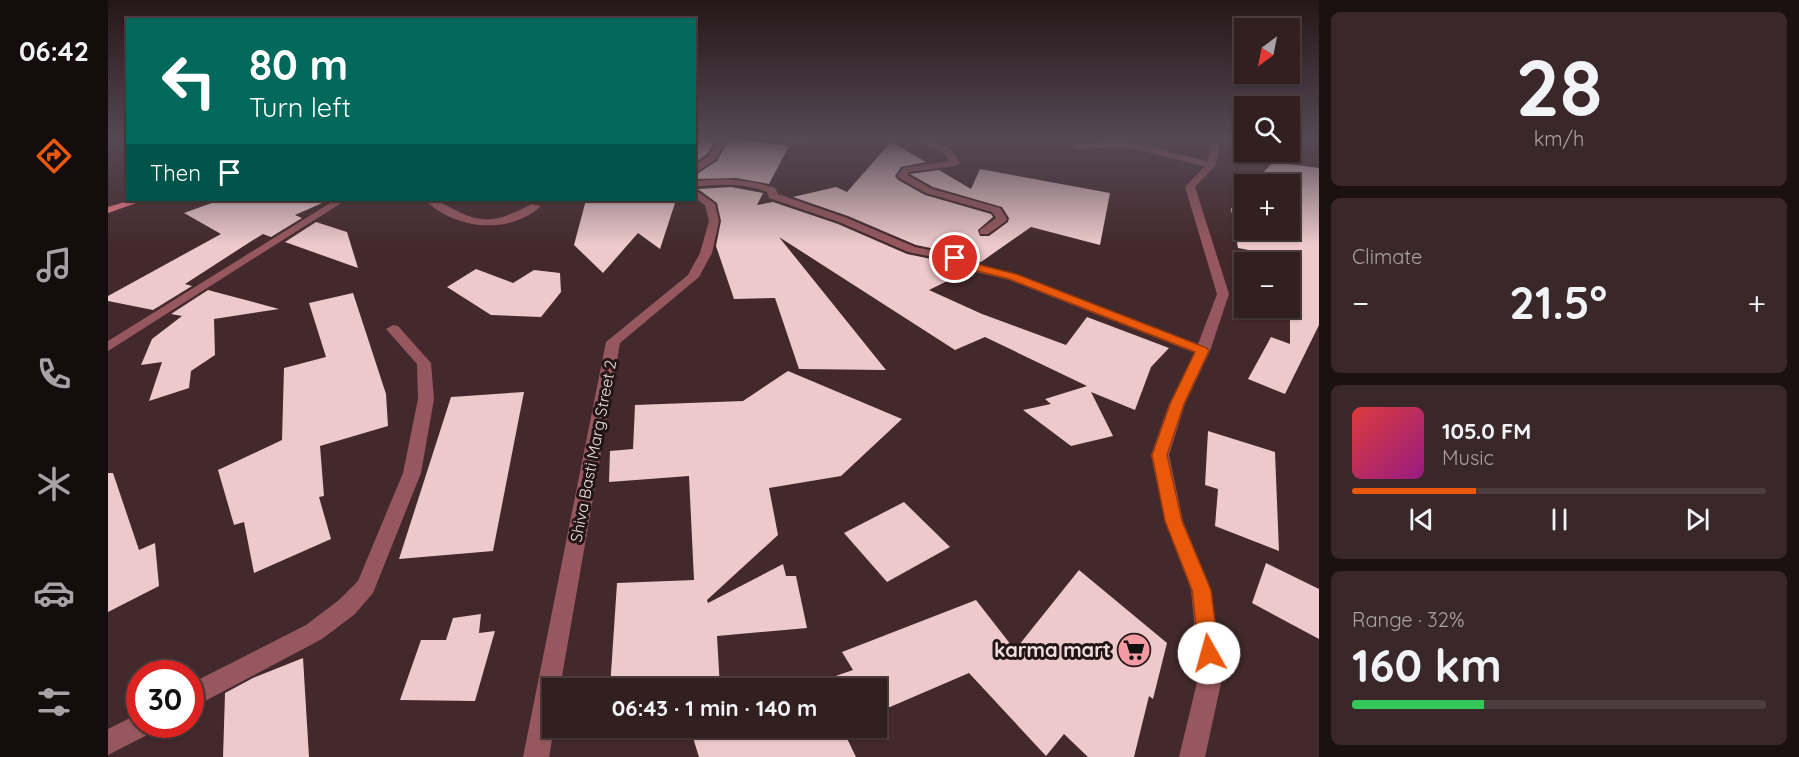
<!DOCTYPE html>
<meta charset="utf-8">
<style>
:root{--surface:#321f20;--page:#3a2729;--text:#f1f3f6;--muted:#a8a2a5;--line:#4d3d3e;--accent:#ea580c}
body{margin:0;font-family:Quicksand,sans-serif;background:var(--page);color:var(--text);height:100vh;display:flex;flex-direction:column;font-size:22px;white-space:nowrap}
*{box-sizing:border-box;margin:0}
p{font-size:20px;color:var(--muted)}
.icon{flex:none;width:33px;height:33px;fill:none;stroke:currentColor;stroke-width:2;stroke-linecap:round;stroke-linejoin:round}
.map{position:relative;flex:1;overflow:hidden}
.side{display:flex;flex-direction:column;gap:12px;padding:12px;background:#1c1112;width:480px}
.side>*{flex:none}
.banner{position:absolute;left:18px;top:18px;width:570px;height:183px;border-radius:0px;box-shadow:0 2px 4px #0004,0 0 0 2px var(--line);background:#00695c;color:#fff;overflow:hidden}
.needle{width:39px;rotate:212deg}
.tools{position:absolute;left:1126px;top:18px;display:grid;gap:12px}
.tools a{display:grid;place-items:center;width:66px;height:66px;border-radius:0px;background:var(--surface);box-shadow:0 2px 4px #0004,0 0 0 2px var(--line);font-size:30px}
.speed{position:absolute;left:18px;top:660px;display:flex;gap:12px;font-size:30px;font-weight:700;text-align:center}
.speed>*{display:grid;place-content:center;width:78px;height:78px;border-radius:50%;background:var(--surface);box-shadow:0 2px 4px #0004,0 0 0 2px var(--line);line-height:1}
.speed .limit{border:9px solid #d22;background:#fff;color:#111}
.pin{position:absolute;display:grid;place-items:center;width:51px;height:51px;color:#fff;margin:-26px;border:3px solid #fff;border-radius:50%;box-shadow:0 2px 6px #0007}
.me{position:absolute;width:66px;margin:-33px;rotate:353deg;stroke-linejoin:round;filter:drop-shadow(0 0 4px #0008)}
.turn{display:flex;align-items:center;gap:21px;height:126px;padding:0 24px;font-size:27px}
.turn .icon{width:78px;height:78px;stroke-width:2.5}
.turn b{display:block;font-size:42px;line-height:51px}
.then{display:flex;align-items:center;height:57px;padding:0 24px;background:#0003;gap:12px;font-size:22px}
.big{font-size:45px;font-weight:800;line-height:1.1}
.side .tile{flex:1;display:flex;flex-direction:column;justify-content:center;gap:9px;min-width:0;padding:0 21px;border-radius:9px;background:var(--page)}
.side .dial{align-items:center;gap:0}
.dial b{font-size:78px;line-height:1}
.song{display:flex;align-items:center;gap:18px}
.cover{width:72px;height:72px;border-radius:9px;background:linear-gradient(135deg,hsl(0 70% 55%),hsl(310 70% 35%))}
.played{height:6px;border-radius:3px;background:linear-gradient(90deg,var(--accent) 30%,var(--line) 30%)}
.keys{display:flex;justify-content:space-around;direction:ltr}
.heat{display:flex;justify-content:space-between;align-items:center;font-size:33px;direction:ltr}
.charge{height:9px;border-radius:4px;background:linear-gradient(90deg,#34c759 32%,var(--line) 0)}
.trip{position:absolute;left:434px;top:678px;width:345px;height:60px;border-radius:0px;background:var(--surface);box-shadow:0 2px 4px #0004,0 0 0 2px var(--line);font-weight:800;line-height:60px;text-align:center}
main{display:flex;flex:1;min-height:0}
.tab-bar{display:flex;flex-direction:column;width:108px;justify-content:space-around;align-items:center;background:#140c0d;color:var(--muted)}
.tab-bar .icon{width:42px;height:42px}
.tab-bar .selected{color:var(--accent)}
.tab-bar b{font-size:27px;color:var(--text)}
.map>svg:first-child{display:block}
.building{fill:#edc9cb}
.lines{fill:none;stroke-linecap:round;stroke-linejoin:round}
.service{fill:#96585e;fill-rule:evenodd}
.minor{fill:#96585e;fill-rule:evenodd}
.primary{fill:#f87a89;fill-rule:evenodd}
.route{fill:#ea580c;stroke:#983908;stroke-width:1.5}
.labels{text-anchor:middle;stroke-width:6;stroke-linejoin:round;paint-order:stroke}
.street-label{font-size:16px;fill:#f1dfe0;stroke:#221516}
.near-poi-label{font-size:20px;font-weight:bold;fill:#f1dfe0;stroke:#221516;text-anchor:end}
</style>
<main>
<nav class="tab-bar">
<b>06:42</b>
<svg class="icon selected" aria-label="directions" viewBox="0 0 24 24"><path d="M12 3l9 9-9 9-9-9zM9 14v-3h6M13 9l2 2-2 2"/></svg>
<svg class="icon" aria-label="music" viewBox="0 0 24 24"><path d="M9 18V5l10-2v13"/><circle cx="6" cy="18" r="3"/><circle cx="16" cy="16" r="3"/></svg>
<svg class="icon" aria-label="phone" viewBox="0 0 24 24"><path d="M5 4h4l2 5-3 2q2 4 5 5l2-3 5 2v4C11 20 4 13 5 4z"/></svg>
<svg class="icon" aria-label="climate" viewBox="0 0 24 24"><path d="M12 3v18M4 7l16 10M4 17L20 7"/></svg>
<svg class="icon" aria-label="car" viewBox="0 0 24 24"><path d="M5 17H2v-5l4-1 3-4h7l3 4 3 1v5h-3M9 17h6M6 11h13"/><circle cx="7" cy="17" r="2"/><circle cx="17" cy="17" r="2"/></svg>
<svg class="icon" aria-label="filters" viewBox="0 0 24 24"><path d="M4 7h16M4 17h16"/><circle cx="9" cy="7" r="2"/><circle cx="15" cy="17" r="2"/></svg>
</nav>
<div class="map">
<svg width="1211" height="757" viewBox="0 0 1211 757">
<rect width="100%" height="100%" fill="#43292b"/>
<!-- building -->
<g class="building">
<polygon points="586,139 608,139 599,154 586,163"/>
<polygon points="621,139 676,145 681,146 661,184 628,178 586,179 586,176 609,161"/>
<polygon points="783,142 818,162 793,167 787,176 790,180 817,195 883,214 885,217 870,230 872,236 881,236 900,222 901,218 894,207 825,187 802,174 831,170 863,189 872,169 1002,193 992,245 923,227 873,262 851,254 808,245 740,216 685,197 728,187 739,192"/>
<polygon points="1165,162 1211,168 1211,325 1177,394 1140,379 1163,337 1182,344 1182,258 1130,248 1123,209 1137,193 1137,230 1182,230 1182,184 1145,184"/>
<polygon points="623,187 655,193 649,205 665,202 730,224 799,254 843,263 860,271 821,290 874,314 958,345 979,317 1061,348 1043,367 1027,410 983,392 1005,436 963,446 915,410 943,404 937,399 979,386 877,337 847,350 671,237 778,370 691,369 667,298 626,299 608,246 613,221 609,203 590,189"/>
<polygon points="112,200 221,200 187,215 194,218 163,237 155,234 142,242 77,284 84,286 45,310 0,301 0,296 113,234 76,213"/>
<polygon points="478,200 568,200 552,249 530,233 495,273 466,245"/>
<polygon points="208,222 239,232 250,268 177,242"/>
<polygon points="368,269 405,283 426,270 452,273 453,292 433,317 383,315 339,287"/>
<polygon points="100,290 171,309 106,319 107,355 83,371 81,388 41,401 54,362 33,365 44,339 74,316 63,314"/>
<polygon points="245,293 278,394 280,426 212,446 216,496 211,497 223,539 146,573 136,522 126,525 110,470 174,440 176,368 218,357 201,303"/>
<polygon points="680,371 794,419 733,476 661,488 670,535 599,600 600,603 675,564 678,576 688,576 699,628 609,636 612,688 502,688 509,583 586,580 581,476 501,482 502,451 525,449 527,405 635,401"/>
<polygon points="416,392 385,551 291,559 343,397"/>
<polygon points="1100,431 1167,452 1171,551 1107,526 1110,489 1097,485"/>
<polygon points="0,473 5,473 31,550 47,543 51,586 0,612"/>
<polygon points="796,502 842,547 779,582 736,533"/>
<polygon points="1158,563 1211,589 1211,639 1144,603"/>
<polygon points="971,570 1059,643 1045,699 1041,696 1026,757 980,757 956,734 938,756 861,673 768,713 768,688 693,688 745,670 734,652 868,600 907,650"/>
<polygon points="373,614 371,633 387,631 367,701 292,700 313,640 338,640 345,618"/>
<polygon points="195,658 201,757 115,757 117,693 145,678"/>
<polygon points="582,728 734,728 748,757 591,757"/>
</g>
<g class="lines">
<!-- service -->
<polygon class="service" points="1018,141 1106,163 1108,165 1103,168 1018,147 968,149 964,146 968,143"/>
<!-- minor -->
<g class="minor">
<polygon points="611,139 619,139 607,160 586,174 586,166 601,156"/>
<polygon points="658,139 725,139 687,145"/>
<path d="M801 139C821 139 843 143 852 163L847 166 801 172 799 175 824 189 892 208 899 219 898 221 880 234H872V230L888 218 884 212 818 193 791 178 789 176 795 168 842 161 833 151Z"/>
<path d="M1104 139H1112L1108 165 1087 187 1121 294 1102 351 1077 404 1061 455 1075 521 1103 590 1115 674 1097 757H1071L1091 674 1083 590 1057 521 1043 455 1061 404 1087 353 901 280 868 272 844 261 800 252 731 222 661 198 659 192C635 183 611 184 586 187V181C615 178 641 179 667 188L670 194 739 218 807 247 851 256 876 266 909 274 1090 344 1109 294 1077 187 1099 164Z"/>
<polygon points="586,189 607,204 611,221 604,253 591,277 512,343 452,688 444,688 446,728 441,757 415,757 498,342 580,275 592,253 601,221 597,205 586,197"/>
<polygon points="227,200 238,200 0,351 0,341"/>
<path d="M317 200C328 199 333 203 343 208 379 227 391 220 424 204L433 206C402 235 347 230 317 200Z"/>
<polygon points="285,325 290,326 323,363 326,399 313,473 265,593 247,614 214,639 82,709 82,684 198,625 231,600 250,581 295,473 310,399 309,364 278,329"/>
<polygon points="32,713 32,724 46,724 43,733 0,755 0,729"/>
</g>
<!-- primary -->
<polygon class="primary" points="23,200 37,200 0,213 0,207"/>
</g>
<!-- sky -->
<linearGradient id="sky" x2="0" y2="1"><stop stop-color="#251718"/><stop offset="0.57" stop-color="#554955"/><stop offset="1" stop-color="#554955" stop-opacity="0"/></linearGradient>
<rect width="1211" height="245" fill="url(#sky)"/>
<!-- route -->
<polygon class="route" points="847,255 876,266 908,274 1099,348 1101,351 1076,404 1059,455 1074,521 1103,590 1111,653 1108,660 1101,663 1094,660 1091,653 1084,590 1057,521 1044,455 1062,404 1087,352 901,279 869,271 843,261 843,256"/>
<!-- icons -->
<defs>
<symbol id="supermarket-disc" viewBox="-11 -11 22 22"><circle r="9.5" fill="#f49aa2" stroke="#221516"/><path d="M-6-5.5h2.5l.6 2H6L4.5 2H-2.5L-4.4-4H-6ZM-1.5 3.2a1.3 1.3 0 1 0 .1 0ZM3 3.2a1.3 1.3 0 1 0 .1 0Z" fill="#111"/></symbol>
</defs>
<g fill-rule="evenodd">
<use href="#supermarket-disc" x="1007" y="631" width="38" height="38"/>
</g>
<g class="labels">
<!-- street labels -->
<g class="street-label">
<text transform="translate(485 451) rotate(-79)" y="6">Shiva Basti Marg Street 2</text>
</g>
<!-- near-poi labels -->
<g class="near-poi-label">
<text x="1003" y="657">karma mart</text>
</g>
</g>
</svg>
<div class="tools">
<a><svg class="needle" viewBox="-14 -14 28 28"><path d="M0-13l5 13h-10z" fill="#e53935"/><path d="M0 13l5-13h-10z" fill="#a8a2a5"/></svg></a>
<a><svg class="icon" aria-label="search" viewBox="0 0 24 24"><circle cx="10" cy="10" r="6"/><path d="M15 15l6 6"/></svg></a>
<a>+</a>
<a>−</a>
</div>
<div class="speed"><div class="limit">30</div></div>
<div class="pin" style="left:847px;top:258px;background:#d93025"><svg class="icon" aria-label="arrive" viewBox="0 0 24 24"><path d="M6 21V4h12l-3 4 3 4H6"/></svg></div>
<svg class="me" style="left:1101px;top:653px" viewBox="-20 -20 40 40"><circle r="19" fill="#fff"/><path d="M0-13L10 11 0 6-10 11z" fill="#ea580c"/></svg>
<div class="trip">06:43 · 1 min · 140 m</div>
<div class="banner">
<div class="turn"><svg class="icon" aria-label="left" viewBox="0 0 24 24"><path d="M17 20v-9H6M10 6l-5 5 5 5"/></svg><div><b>80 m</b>Turn left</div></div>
<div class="then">Then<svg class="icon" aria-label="arrive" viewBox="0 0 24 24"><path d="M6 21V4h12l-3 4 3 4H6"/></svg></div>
</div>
</div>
<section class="side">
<div class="tile dial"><b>28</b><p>km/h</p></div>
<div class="tile"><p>Climate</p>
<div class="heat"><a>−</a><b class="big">21.5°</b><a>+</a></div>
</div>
<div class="tile">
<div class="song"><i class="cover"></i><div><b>105.0 FM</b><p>Music</p></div></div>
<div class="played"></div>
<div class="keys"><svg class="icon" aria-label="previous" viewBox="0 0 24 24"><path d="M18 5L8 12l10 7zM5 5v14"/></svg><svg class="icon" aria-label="pause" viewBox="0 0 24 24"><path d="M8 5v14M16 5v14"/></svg><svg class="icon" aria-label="next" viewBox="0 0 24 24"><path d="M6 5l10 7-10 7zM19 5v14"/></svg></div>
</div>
<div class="tile"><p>Range · 32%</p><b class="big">160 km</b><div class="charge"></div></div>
</section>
</main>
